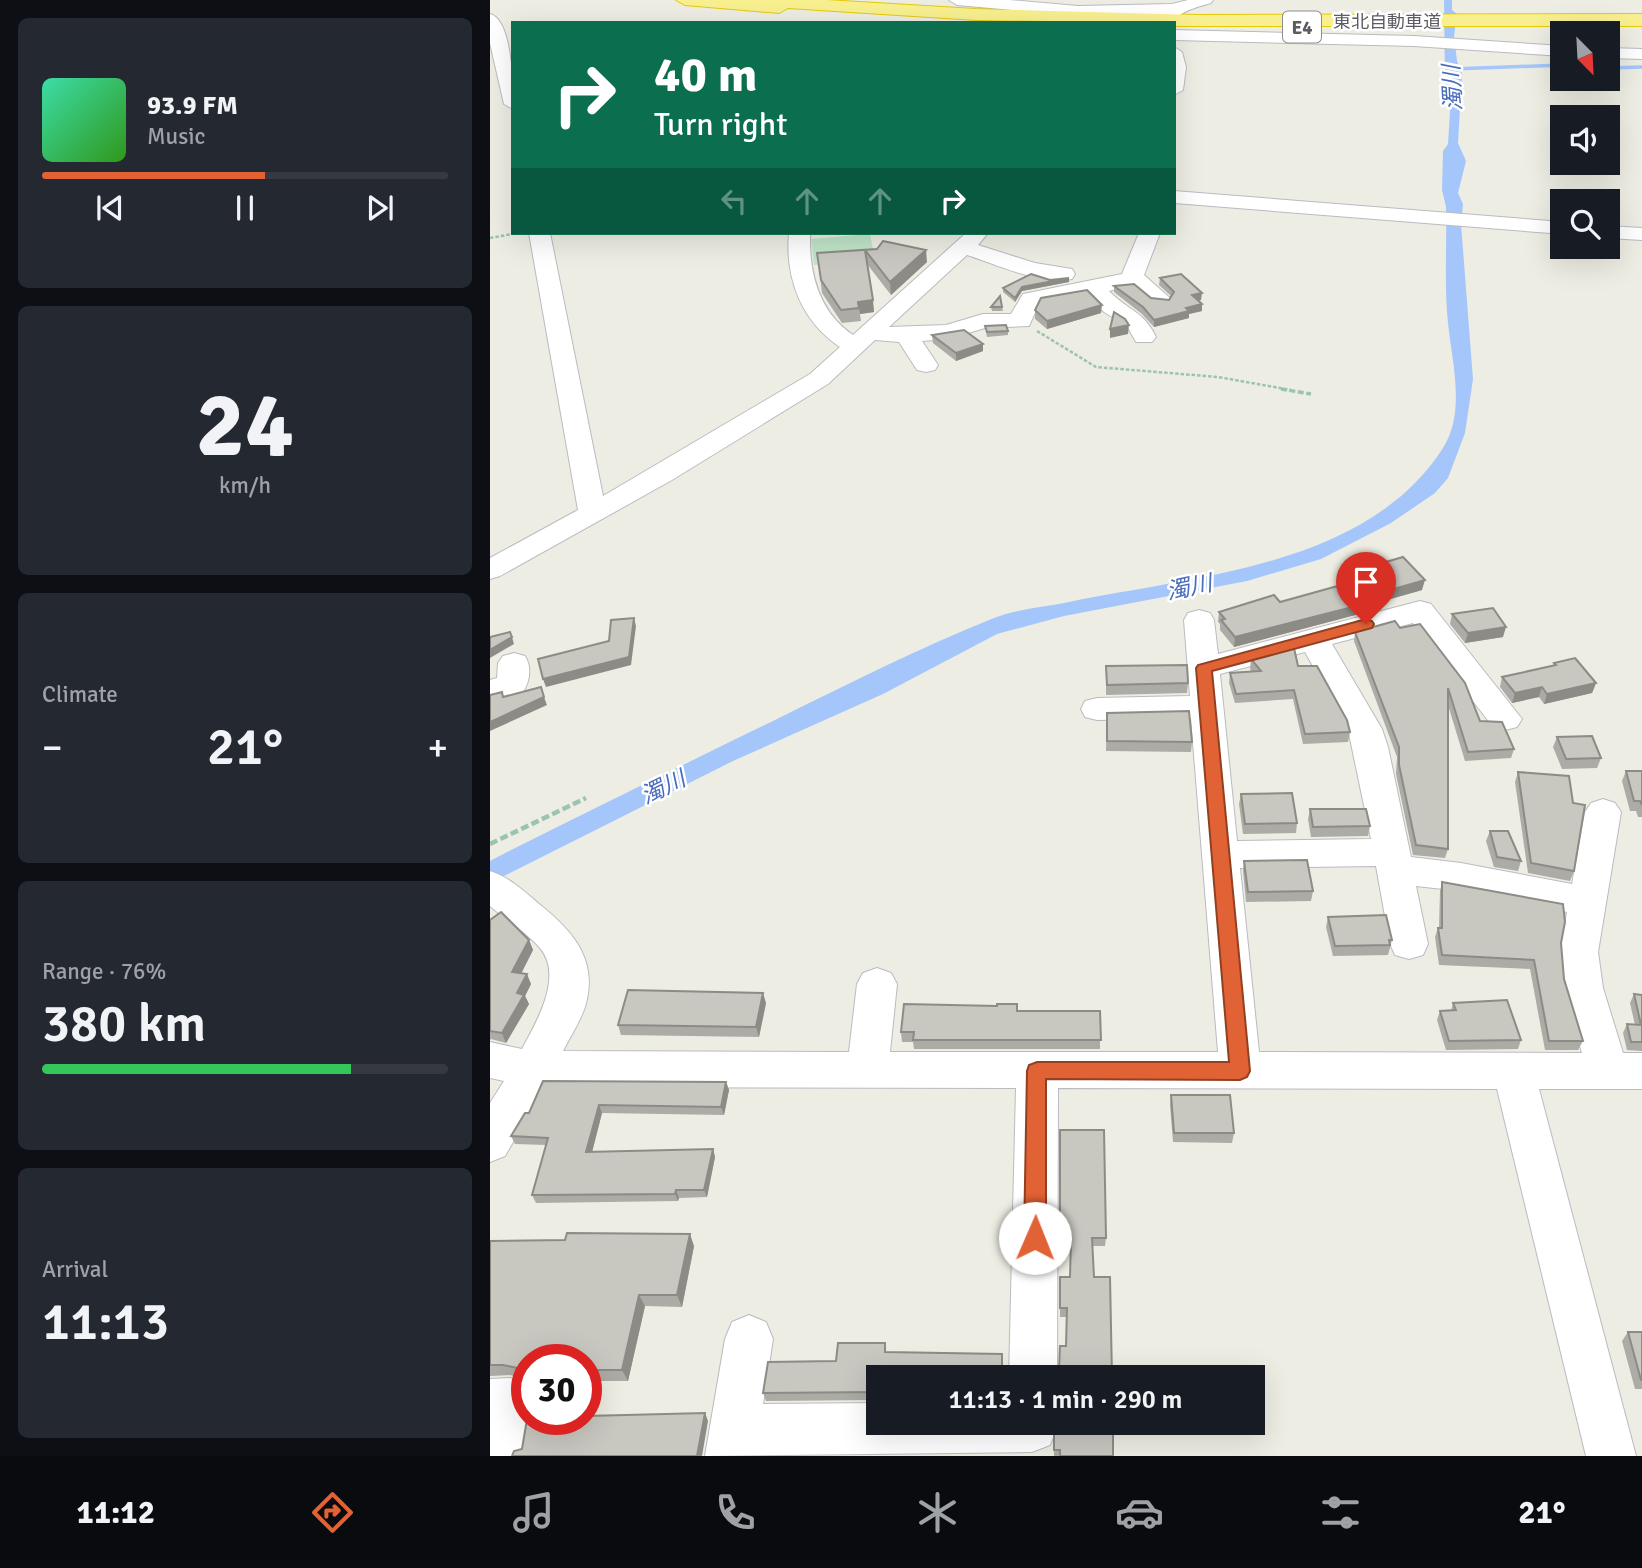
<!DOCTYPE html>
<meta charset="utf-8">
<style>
:root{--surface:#171b24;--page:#242831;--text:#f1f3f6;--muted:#9ea1a6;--line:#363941;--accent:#e16235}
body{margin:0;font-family:Signika,"Noto Sans JP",sans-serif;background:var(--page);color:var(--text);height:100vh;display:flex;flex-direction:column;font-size:26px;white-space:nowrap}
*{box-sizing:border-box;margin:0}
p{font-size:23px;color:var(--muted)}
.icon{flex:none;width:38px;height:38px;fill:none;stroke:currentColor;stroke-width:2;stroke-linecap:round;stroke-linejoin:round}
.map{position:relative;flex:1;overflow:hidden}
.panel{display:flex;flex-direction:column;gap:18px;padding:18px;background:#0d0f14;width:490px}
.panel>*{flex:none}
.top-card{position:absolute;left:21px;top:21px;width:665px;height:214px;border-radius:0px;box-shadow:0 7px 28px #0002;background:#0b6e4f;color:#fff;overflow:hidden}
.needle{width:46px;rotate:156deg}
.tools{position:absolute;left:1060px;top:21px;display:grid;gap:14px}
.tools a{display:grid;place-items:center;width:70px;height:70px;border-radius:0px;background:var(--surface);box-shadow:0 7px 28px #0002;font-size:35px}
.speed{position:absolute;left:21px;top:1344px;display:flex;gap:14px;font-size:35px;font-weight:700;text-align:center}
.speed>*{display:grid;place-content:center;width:91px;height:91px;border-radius:50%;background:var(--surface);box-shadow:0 7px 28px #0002;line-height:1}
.speed .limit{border:10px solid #d22;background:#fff;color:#111}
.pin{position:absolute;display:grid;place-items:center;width:60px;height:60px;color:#fff;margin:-72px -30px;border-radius:50% 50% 50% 0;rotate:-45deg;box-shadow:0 0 7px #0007}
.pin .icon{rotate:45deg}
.me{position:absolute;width:77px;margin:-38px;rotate:1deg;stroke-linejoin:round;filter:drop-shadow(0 0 5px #0008)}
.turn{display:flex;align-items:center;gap:24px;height:147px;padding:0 28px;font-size:32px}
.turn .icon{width:91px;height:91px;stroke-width:2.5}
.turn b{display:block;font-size:49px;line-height:60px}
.lanes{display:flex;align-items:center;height:66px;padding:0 28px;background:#0003;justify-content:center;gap:35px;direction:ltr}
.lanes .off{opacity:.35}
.big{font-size:52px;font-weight:600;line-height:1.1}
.panel .tile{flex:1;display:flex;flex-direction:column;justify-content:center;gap:10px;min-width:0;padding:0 24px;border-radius:10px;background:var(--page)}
.panel .dial{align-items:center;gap:0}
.dial b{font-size:91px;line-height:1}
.song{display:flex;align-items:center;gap:21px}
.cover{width:84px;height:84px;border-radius:10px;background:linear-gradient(135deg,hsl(160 70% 55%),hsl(110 70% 35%))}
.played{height:7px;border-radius:4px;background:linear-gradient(90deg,var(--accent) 55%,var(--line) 55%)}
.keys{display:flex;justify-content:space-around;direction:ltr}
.heat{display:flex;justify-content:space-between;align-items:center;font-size:38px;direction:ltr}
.charge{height:10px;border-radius:5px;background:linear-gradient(90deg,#34c759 76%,var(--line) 0)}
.trip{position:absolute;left:376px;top:1365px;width:399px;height:70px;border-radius:0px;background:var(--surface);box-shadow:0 7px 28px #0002;font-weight:600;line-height:70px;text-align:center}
.tab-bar{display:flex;height:112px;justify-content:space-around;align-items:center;background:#090b0e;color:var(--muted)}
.tab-bar .icon{width:49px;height:49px}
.tab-bar .current{color:var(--accent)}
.tab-bar b{font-size:32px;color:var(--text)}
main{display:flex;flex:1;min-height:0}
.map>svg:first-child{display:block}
.green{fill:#c0e4c7}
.water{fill:#a5c6fb}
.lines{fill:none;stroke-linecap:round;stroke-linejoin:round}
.stream{stroke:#a5c6fb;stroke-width:3.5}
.minor-casing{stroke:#babbc1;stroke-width:2}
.highway-casing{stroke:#e5c90a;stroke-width:2}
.path-far2{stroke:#9ac4ae;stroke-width:2.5;stroke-dasharray:3.5 2;stroke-linecap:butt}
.path-far1{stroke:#9ac4ae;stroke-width:3.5;stroke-dasharray:6 2.5;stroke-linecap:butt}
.path{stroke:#9ac4ae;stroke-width:4.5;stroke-dasharray:8 3.5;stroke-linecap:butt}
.minor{fill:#fff;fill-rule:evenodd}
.highway{fill:#f8f08f;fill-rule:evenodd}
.wall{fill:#acaba5}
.shaded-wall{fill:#8c8b86}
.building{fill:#c8c7c0;stroke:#8c8b86;stroke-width:2}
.route{fill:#e16235;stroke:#924022;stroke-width:2}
.labels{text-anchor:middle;stroke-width:5;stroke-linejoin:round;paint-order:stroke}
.far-street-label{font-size:18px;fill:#5b5d63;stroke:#fff}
.shield{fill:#fff;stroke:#8c8e92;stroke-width:2}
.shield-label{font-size:19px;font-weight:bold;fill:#5b5d63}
.water-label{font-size:23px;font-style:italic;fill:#496cbd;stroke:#fff}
</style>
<main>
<section class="panel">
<div class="tile">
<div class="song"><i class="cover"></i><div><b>93.9 FM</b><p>Music</p></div></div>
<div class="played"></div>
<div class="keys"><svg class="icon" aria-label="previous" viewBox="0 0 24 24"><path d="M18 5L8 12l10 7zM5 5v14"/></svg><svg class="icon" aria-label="pause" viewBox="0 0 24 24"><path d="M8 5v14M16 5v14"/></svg><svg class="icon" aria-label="next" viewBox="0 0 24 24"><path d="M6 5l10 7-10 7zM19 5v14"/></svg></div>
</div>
<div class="tile dial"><b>24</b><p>km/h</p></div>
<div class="tile"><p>Climate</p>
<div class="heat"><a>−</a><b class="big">21°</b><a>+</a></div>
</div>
<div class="tile"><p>Range · 76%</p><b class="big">380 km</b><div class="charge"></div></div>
<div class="tile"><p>Arrival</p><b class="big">11:13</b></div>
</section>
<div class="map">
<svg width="1152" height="1456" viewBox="0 0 1152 1456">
<rect width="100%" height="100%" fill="#edede3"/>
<!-- green -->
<polygon class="green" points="380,234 385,260 324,265 321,239"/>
<!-- water -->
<path class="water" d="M954 0H962V10L967 14 964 36 967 61 972 73 968 143 976 161 968 193 973 204 971 224 983 379 975 433 958 478 945 493 901 523 831 559 757 581 574 616 507 634 393 694 243 761 0 883V861L19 851C109 806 199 762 289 718 360 683 431 647 504 618 527 609 555 607 579 602 704 576 877 567 953 448 976 412 962 362 958 323 954 285 957 245 956 207L952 190 953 151 958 144 960 112 955 79Z"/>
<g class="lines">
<!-- stream -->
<g class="stream">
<polyline points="1118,68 1152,67"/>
<polyline points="962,69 1073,65"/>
</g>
<defs>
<g id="minor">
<path d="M459 0H519L588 6 682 4 698 0H723L721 3C703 8 697 10 683 19 678 22 676 20 671 19L670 14 588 16 467 5Z"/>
<path d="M0 14C23 20 23 90 23 109L14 104 0 43Z"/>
<polygon points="684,30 924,36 1073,46 1073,56 924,46 684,40"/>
<polygon points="684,47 692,52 696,67 693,90 684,95"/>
<polygon points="1118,48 1152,49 1152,59 1118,58"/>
<polygon points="684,191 1073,222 1073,234 684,203"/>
<polygon points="1118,226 1152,228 1152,240 1118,238"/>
<path d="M39 233H60L113 496 320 374 350 347C311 321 295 278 299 233H320C319 273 328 311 363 335L476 233H498L488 245 545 263 582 269 585 274 582 279C553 286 505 264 477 255L399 327 456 325 493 314H521L533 294 632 274 649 233H670L654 275 681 299 678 304C661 308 653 295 641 285L619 291C638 311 653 310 666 337L662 342H646L637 326 614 312 598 295 549 304 539 326 495 328 458 339 432 341 448 365 445 370 436 372 427 370 409 342 385 340 338 384 182 480 10 576 0 579V558L88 510Z"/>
<path d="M930 601 941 604 1032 719 1027 727 1015 730 1003 727 923 623 842 644 892 729 898 747 921 857 971 863 1082 884 1095 812 1101 803 1113 799 1125 803 1131 812 1108 952 1113 988 1133 1053H1152V1089H1049L1146 1456H1096L1007 1089 568 1088 567 1377H519L526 1088 55 1087 15 1156 0 1162V1103L14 1081 0 1078V1042L32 1049C46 1023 74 976 50 948 36 932 16 920 0 906V871C19 877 34 891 49 904 83 931 109 960 95 1007 90 1022 80 1037 73 1051L359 1052 367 984 373 973 387 968 401 973 407 984 400 1052H728L701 718 607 720 595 717 591 709 595 701 607 698 700 696 694 620 698 613 709 610 720 613 724 620 728 654ZM815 652 858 729 881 839 747 841 730 674ZM886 866 900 944 905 955 919 959 933 955 938 944 926 886 971 891 1077 912 1070 952 1073 988 1092 1053 769 1052 750 868Z"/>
<path d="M24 653 35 656C42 667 40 681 33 692L0 702V680L7 678 8 663 13 656Z"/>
<polygon points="259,1315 276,1322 283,1339 273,1404 388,1403 388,1423 565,1423 567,1427 560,1445 542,1452 215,1456 235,1339 242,1322"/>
<polygon points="20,1378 37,1385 37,1419 42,1419 35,1456 0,1456 0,1379"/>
</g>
<polygon id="highway" points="186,0 336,0 486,9 708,15 1152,14 1152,26 684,26 684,23 486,20 298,8 289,13 195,5"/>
</defs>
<!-- minor casing -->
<use href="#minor" class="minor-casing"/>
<!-- highway casing -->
<use href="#highway" class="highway-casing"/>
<!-- path-far2 -->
<g class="path-far2">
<polyline points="0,238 28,233"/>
<polyline points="547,331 606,367 728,377 801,390"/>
</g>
<!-- path-far1 -->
<polyline class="path-far1" points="791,389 821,394"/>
<!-- path -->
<polyline class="path" points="0,844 96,798"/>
<!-- minor -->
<use href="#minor" class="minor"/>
<!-- highway -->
<use href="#highway" class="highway"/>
</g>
<!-- wall -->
<g class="wall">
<polygon points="387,249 437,262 401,295 377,264 384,312 370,314 371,321 352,323 332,293 327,253"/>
<polygon points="670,278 711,300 708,301 712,304 712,311 699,314 699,318 664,327 652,314 624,292 624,286 661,298 679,300 681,296 669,285"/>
<polygon points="560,280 579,282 532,291 525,302 513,292 513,288"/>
<polygon points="501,307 512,307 513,311 502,311"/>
<polygon points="545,310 611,313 557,329 545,319"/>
<polygon points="495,326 518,331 518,335 497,337"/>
<polygon points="442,335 493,344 493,351 466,361 443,343"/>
<polygon points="872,569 932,590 890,602 888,609 744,647 730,630 730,624 728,622 729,612 790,602 871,579 870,578"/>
<polygon points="962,614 1013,637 975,643 960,624"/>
<polygon points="910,628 990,721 1024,749 1021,758 975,761 958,705 958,849 955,858 923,855 906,774 907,757 864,641 865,632"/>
<polygon points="761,659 808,666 860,732 858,742 813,744 803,699 745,703 739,683 740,673 762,672 760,669"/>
<polygon points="1064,663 1106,683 1102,693 1054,704 1049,697 1022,703 1010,687 1012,677 1063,666"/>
<polygon points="616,666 698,683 697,693 616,695"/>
<polygon points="617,713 702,742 701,752 616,751"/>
<polygon points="1067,737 1111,758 1107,768 1072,769 1063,747"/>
<polygon points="1136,771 1152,771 1152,817 1148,817 1146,811 1140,811 1132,781"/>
<polygon points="1028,772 1084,871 1080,881 1038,873 1025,782"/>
<polygon points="751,794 807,823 806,833 753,834 749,804"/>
<polygon points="820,809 880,826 878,836 821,837 818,819"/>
<polygon points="1000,831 1031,861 1028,871 1004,867 996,841"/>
<polygon points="754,861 823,891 821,901 756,902 753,871"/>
<polygon points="952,882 1071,943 1074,979 1093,1041 1088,1050 1055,1050 1040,969 949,965 945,937 948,928 949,928 950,891"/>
<polygon points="838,917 902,940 898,955 843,956 836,927"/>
<polygon points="0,920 39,940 43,950 31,973 41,984 35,996 39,1004 16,1043 1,1039 0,1040"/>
<polygon points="1144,994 1152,995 1152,1051 1137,1050 1133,1033 1137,1024 1145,1025 1140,1003"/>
<polygon points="276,1003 269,1037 131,1035 128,1025"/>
<polygon points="963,1003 1031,1040 1028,1049 956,1050 947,1020 950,1011 961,1011"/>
<polygon points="527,1011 610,1011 610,1049 424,1049 423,1042 412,1042 411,1032"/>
<polygon points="236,1082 239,1090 234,1115 112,1113 102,1152 223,1149 225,1157 217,1197 189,1198 188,1201 46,1203 42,1195 56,1145 25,1144 21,1136 39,1113"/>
<polygon points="681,1095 744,1133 742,1143 683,1142 680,1105"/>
<polygon points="570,1130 616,1238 615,1246 602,1246 604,1277 569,1371 576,1346 577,1317 570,1317 570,1277 580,1277 581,1246 570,1246"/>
<polygon points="0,1241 204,1246 192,1307 155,1306 138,1381 96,1381 96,1360 37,1360 37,1379 20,1375 0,1376"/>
<polygon points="1138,1332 1152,1332 1152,1389 1145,1389 1132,1341"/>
<polygon points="397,1352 513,1363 388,1377 388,1401 388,1400 276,1401 273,1393 346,1361"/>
<polygon points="567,1423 623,1423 623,1456 564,1456 564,1433"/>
</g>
<!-- shaded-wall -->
<g class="shaded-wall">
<polygon points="436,250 437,262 401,295 400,282"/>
<polygon points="579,278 579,282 532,291 525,302 525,298 532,287"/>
<polygon points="712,293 711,300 702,302 702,295"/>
<polygon points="383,300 384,312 370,314 368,302"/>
<polygon points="712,304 712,311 699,314 699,318 664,327 664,320 696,308"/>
<polygon points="612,305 611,313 557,329 557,321"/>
<polygon points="639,325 638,334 620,338 620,329"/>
<polygon points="493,344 493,351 466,361 466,353"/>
<polygon points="935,580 932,590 890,602 888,609 744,647 745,637 886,594"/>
<polygon points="144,618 146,626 141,665 56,687 53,679 139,657"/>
<polygon points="1016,627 1013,637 975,643 978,633"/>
<polygon points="22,637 24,644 0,658 0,650"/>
<polygon points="1106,683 1102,693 1054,704 1057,694"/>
<polygon points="1052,687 1049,697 1022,703 1025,693"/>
<polygon points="54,697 57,705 0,731 0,722"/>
<polygon points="39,940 43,950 27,982 22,972"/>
<polygon points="37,974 41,984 35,996 39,1004 16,1043 12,1033 27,993"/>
<polygon points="273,993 276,1003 269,1037 266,1027"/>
<polygon points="236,1082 239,1090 234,1115 231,1107"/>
<polygon points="109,1105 112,1113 100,1160 96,1152"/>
<polygon points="223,1149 225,1157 217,1197 214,1190"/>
<polygon points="186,1190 189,1198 188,1201 185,1194"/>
<polygon points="200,1234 204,1246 192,1307 187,1295"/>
<polygon points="149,1295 155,1306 138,1381 132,1370"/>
<polygon points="215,1413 218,1421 212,1456 207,1456"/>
</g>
<!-- building -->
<g class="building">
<polygon points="393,241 436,250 400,282 375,250 383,300 368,302 369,308 351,310 331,280 327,253 387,249"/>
<polygon points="541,274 560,280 579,278 532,287 525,298 513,288"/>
<polygon points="691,274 712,293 702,295 712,304 696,308 699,311 664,320 653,307 624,286 644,284 661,298 679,300 684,292 670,278"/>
<polygon points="597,290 612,305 557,321 545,310 551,298"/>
<polygon points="510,296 512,307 501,307"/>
<polygon points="624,312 635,319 639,325 620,329"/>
<polygon points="516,325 518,331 497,332 495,326"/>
<polygon points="474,330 493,344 466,353 442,335"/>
<polygon points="913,557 935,580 886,594 890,600 745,637 731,620 735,619 729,612 784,595 790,602 880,577 872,569"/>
<polygon points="1003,608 1016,627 978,633 962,614"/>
<polygon points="144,618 139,657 53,679 48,659 119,641 121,620"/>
<polygon points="905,621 910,628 930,624 975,683 990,721 1012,722 1024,749 978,752 958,688 958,849 926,845 909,765 909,747 865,632"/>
<polygon points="20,632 22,637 0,650 0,637"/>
<polygon points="804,648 808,666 827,666 857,720 860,732 815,734 804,690 746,694 740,673 771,671 761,659"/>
<polygon points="1085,658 1106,683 1057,694 1052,687 1025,693 1012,677 1066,665 1064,663"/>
<polygon points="697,665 698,683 617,685 616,666"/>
<polygon points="51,687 54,697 0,722 0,695 12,692 13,697"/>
<polygon points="699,711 702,742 617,741 617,713"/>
<polygon points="1102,736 1111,758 1076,759 1067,737"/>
<polygon points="1136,771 1152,771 1152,805 1150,801 1144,801"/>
<polygon points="1028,772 1079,776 1083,803 1095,805 1084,871 1041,863"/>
<polygon points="802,793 807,823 755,824 751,794"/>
<polygon points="820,809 876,809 880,826 823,827"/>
<polygon points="1000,831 1018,831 1031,861 1007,857"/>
<polygon points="817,860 823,891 758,892 754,861"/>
<polygon points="952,882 1073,904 1075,922 1071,943 1074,979 1093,1041 1059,1041 1044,960 952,955 948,928 952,928"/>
<polygon points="11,912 39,940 22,972 37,974 27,993 34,995 12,1033 0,1031 0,920"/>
<polygon points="896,915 902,940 899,940 900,945 845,946 838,917"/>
<polygon points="138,990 273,993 266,1027 128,1025"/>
<polygon points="1144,994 1152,995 1152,1042 1141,1042 1137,1024 1151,1025"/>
<polygon points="1017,1000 1031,1040 959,1041 950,1011 966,1010 963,1003"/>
<polygon points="414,1004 507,1006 507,1004 527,1004 527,1011 610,1011 611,1040 423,1040 424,1032 411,1032"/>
<polygon points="53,1081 236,1082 231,1107 109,1105 96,1152 223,1149 214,1190 186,1190 185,1194 42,1195 58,1138 21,1136 35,1113 39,1113"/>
<polygon points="681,1095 740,1095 744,1133 684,1133"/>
<polygon points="570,1130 614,1130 616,1238 602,1238 604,1277 620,1277 622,1377 559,1377 559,1371 569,1371 570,1346 576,1346 577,1308 570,1308 570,1277 580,1277 581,1238 570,1238"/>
<polygon points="77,1233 200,1234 187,1295 149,1295 132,1370 96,1370 96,1360 37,1360 37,1370 13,1365 0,1365 0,1241 75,1240"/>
<polygon points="1138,1332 1152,1332 1152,1380 1151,1380"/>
<polygon points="348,1343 395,1343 395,1352 512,1354 512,1377 388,1377 388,1396 386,1392 273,1393 278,1362 346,1361"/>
<polygon points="215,1413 207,1456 22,1456 24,1451 32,1449 37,1419 96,1419 96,1416"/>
<polygon points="568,1423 623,1423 623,1456 570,1456 570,1450 564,1450 564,1433"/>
</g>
<!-- route -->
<polygon class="route" points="876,619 882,621 884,624 882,628 722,671 760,1071 757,1077 750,1080 556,1079 556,1238 552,1245 545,1248 537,1245 534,1238 537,1071 539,1065 547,1062 739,1062 706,668 708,665"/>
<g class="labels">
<!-- far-street labels -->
<g class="far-street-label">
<text x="897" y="28">東北自動車道</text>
</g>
<!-- shield labels -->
<rect class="shield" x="793" y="11.5" width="38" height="31" rx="5"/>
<g class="shield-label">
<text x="812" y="34">E4</text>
</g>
<!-- water labels -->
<g class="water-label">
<text transform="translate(962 88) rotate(-93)" y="8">濁川</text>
<text transform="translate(699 587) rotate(-12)" y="8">濁川</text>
<text transform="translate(173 787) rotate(-26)" y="8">濁川</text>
</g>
</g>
</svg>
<div class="tools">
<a><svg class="needle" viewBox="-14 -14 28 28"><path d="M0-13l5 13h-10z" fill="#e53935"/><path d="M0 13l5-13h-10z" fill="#9ea1a6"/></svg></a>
<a><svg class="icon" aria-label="sound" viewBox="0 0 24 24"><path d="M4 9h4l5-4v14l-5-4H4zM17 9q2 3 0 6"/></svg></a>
<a><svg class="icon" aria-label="search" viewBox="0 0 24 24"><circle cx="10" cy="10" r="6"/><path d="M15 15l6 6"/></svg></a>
</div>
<div class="speed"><div class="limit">30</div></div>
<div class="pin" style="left:876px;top:624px;background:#d93025"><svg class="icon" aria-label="arrive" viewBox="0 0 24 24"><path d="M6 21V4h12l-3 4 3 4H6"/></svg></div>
<svg class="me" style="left:545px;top:1238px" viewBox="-20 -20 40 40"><circle r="19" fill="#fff"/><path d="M0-13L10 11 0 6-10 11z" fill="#e16235"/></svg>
<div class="trip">11:13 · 1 min · 290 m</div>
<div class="top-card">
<div class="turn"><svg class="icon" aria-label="right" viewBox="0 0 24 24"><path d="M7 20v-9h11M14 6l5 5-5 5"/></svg><div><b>40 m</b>Turn right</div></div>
<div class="lanes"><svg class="icon off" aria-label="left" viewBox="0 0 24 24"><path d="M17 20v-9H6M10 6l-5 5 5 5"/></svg><svg class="icon off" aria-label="ahead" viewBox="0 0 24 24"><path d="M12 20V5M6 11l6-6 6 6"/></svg><svg class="icon off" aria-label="ahead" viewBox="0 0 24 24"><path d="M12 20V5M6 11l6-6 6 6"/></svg><svg class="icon" aria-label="right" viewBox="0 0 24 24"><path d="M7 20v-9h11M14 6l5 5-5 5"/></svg></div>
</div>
</div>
</main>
<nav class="tab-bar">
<b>11:12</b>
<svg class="icon current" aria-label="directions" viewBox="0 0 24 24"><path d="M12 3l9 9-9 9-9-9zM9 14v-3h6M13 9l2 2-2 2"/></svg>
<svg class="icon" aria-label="music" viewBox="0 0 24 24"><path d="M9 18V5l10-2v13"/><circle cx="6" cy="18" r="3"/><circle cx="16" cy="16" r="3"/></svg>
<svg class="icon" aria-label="phone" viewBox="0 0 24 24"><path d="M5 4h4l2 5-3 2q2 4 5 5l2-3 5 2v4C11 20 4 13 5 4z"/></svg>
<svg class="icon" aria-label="climate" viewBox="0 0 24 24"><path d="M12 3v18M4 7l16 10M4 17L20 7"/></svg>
<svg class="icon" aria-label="car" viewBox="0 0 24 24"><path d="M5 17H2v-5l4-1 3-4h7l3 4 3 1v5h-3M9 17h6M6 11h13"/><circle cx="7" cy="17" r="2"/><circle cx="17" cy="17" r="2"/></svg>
<svg class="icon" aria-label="filters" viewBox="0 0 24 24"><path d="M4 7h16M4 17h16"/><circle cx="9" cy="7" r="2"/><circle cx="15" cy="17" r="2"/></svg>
<b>21°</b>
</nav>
